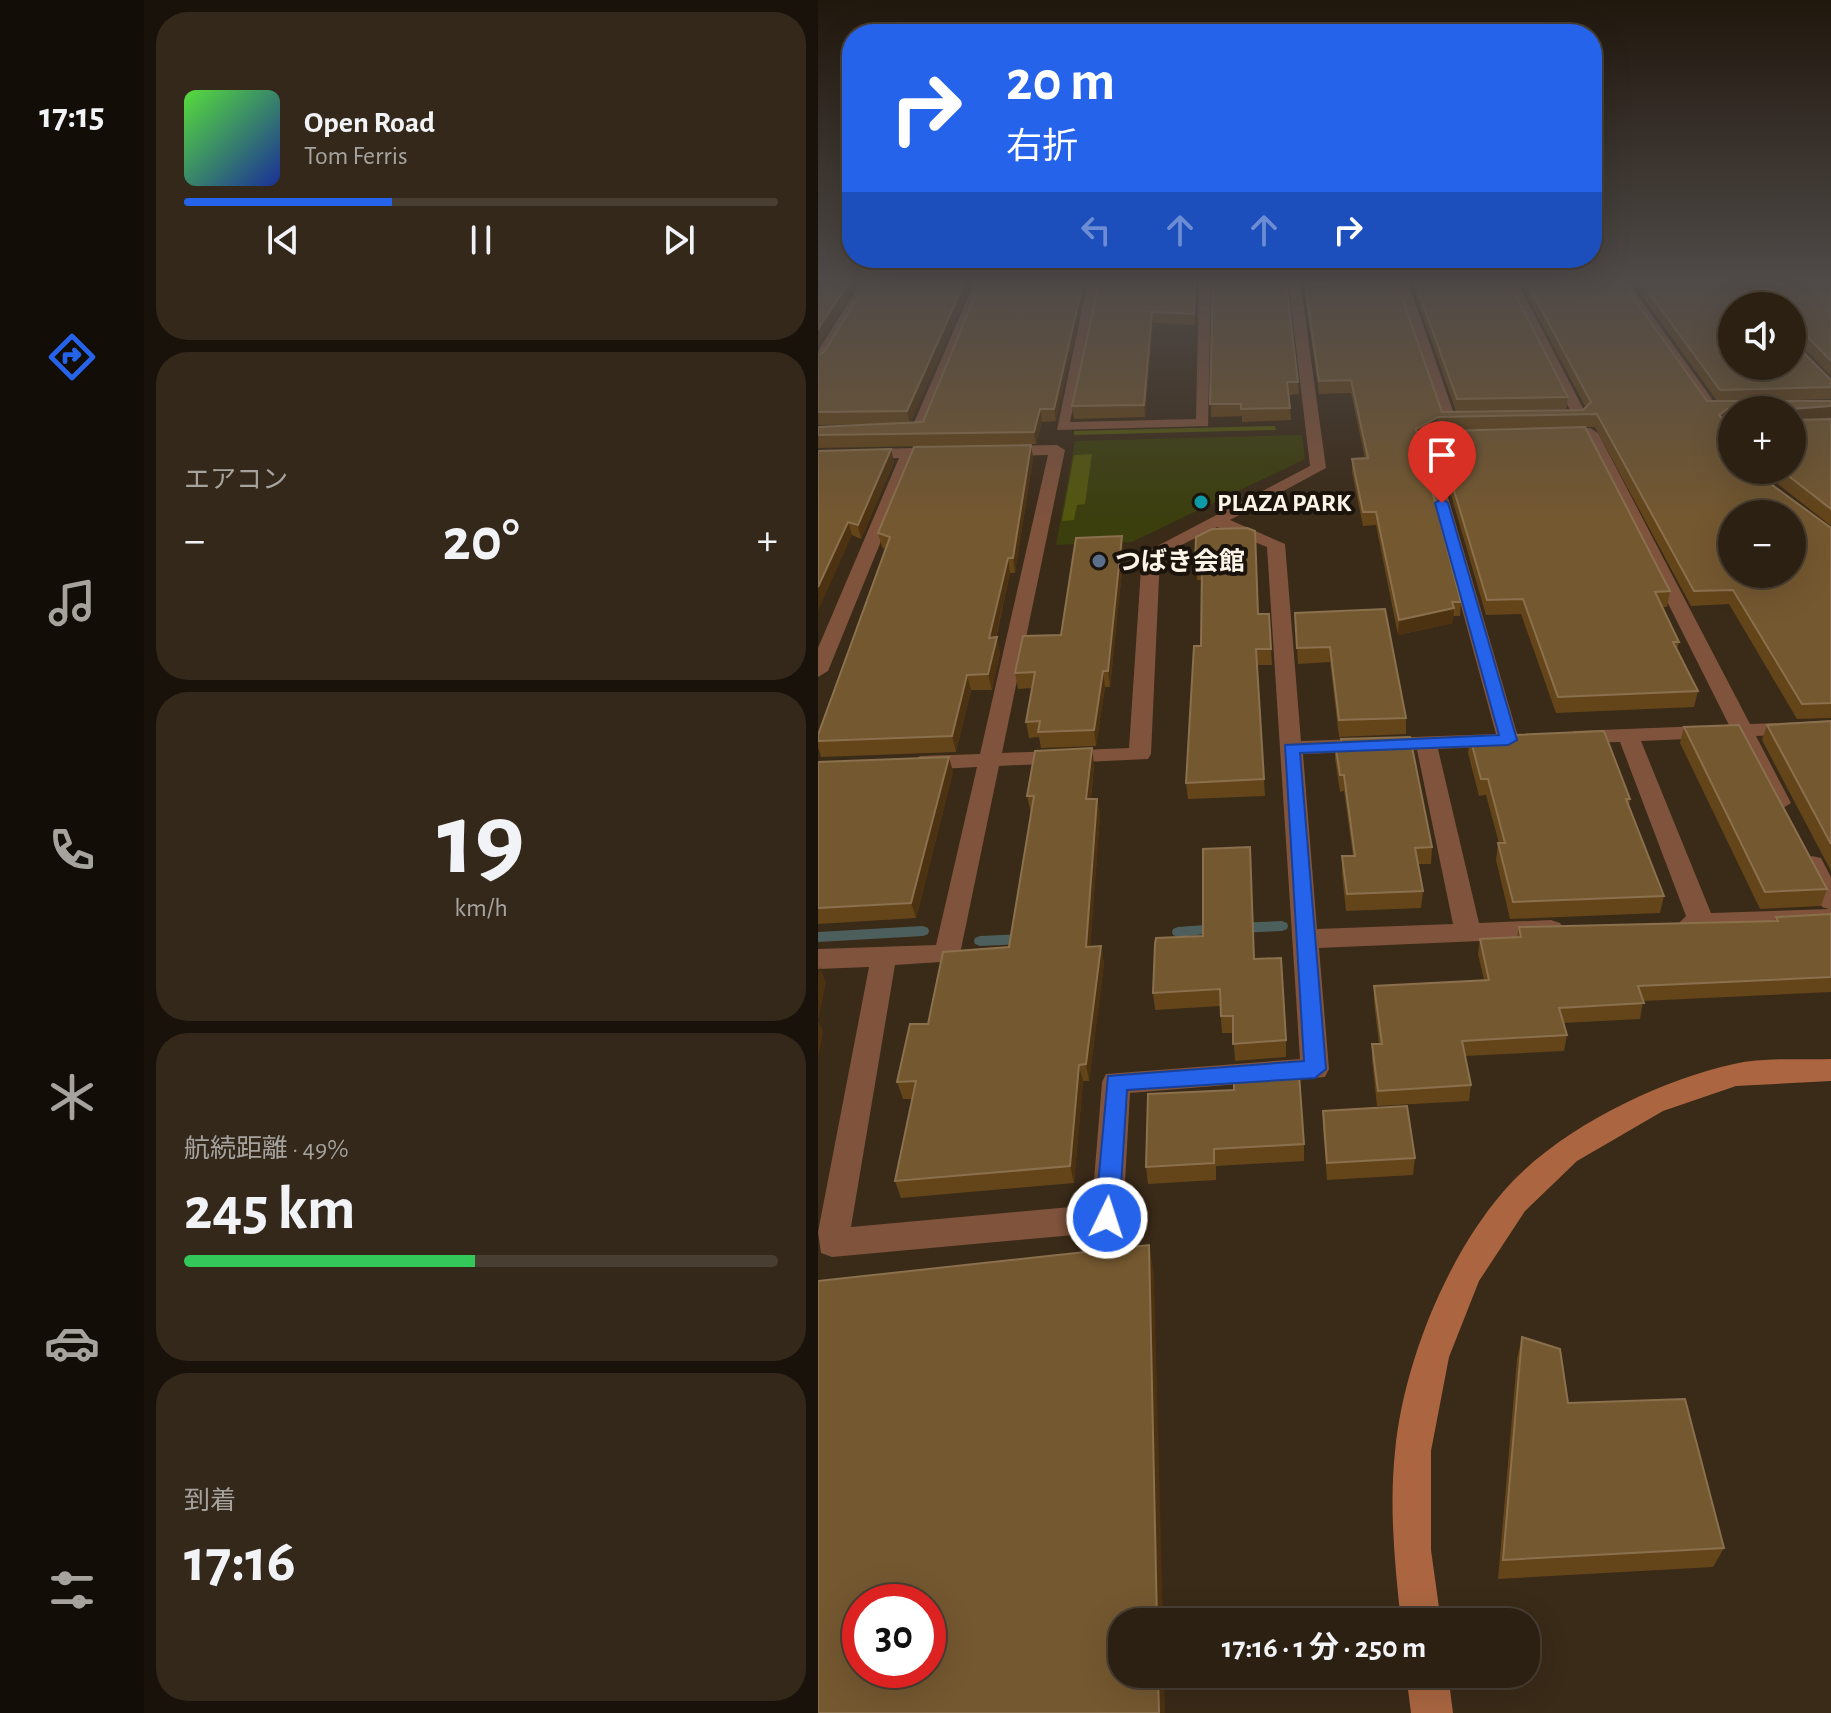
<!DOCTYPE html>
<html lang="ja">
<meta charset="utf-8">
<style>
:root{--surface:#2c2012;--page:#34281b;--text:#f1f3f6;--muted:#a6a39f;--line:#483e32;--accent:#2563eb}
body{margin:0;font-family:"Alegreya Sans","Noto Sans JP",sans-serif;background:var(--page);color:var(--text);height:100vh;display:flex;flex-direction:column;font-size:30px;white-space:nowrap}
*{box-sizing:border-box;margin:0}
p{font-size:26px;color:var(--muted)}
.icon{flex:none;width:44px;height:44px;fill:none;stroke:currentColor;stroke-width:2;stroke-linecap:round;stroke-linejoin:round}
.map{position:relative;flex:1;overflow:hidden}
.panel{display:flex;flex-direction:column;gap:12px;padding:12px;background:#18120a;width:674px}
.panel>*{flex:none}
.guide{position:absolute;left:24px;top:24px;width:760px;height:244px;border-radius:32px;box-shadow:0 8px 32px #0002,0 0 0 2px var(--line);background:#2563eb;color:#fff;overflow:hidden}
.tools{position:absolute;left:900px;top:292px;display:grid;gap:16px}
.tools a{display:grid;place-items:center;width:88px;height:88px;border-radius:50%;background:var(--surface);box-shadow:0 8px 32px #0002,0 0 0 2px var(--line);font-size:40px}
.speed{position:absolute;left:24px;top:1584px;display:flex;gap:16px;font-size:40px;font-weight:700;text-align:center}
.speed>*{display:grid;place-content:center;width:104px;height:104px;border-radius:50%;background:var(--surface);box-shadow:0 8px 32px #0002,0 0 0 2px var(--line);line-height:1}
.speed .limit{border:12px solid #d22;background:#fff;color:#111}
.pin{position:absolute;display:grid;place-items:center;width:68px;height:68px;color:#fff;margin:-82px -34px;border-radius:50% 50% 50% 0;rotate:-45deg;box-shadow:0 0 8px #0007}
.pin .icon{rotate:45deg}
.me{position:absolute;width:88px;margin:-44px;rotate:4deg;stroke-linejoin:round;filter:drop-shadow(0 0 6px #0008)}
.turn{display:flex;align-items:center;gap:28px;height:168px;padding:0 32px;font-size:36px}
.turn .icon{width:104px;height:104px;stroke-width:2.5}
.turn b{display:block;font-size:56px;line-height:68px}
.lanes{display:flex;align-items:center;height:76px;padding:0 32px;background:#0003;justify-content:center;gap:40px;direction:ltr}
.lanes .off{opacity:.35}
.big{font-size:60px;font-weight:700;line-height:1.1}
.panel .tile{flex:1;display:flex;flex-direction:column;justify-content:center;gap:12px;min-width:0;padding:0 28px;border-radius:32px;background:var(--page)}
.panel .dial{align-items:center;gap:0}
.dial b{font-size:104px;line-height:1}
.song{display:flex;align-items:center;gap:24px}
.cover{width:96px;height:96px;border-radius:12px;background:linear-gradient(135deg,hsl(110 70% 55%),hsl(230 70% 35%))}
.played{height:8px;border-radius:4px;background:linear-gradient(90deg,var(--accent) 35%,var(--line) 35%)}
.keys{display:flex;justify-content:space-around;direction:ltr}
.heat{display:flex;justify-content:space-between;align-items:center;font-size:44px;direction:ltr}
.charge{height:12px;border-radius:6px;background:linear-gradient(90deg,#34c759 49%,var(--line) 0)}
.trip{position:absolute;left:290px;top:1608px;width:432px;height:80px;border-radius:32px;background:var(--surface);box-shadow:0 8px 32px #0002,0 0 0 2px var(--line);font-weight:700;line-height:80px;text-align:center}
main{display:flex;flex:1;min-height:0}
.menu{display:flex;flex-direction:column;width:144px;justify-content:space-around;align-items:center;background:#120d07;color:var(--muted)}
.menu .icon{width:56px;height:56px}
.menu .active{color:var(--accent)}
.menu b{font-size:36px;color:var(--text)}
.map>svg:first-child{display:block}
.green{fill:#3b3e0d}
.forest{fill:#53570e}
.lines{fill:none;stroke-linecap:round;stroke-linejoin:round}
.stream{fill:#4d5f5d;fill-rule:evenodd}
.street{fill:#7f533c;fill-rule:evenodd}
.secondary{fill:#ab6641;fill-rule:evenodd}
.wall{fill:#64451a}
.shaded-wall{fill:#4c3210}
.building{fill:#745830;stroke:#8a704d;stroke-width:2;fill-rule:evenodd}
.route{fill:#2563eb;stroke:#184099;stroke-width:2}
.culture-dot{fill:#0f9aa8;stroke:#1b140d;stroke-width:3}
.service-dot{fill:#5c6f8a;stroke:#1b140d;stroke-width:3}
.labels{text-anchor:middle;stroke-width:8;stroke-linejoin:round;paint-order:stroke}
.far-poi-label{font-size:26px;font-weight:bold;fill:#fdf3e7;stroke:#1b140d;text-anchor:start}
</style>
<main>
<nav class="menu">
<b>17:15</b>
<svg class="icon active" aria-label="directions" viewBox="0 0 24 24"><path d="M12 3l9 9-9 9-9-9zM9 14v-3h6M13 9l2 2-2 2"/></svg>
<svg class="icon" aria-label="music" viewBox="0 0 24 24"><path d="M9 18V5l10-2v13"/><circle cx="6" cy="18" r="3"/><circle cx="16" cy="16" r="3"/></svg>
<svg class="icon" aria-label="phone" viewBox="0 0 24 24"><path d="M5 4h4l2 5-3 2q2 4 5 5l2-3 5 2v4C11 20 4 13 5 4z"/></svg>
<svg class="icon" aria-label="climate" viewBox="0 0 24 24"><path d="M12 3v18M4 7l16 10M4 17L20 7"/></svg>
<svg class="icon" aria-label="car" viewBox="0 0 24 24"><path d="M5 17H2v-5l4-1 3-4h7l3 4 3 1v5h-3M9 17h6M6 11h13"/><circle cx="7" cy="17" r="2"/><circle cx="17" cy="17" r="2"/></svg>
<svg class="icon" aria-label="filters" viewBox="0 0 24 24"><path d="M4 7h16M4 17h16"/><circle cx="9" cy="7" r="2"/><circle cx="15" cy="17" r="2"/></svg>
</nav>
<section class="panel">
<div class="tile">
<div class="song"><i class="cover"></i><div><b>Open Road</b><p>Tom Ferris</p></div></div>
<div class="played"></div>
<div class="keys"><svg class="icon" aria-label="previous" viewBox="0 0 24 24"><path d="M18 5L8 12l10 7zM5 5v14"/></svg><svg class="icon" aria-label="pause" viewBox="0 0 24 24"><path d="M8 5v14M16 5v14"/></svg><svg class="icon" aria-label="next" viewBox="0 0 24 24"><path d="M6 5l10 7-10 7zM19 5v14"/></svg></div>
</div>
<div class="tile"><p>エアコン</p>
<div class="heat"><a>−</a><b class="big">20°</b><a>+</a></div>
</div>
<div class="tile dial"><b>19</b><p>km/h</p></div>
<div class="tile"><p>航続距離 · 49%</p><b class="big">245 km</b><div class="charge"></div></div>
<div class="tile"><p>到着</p><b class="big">17:16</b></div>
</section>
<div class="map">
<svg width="1013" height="1713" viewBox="0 0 1013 1713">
<rect width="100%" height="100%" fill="#3a2a18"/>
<!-- green -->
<polygon class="green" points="484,435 487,459 314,542 238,545 257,441"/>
<!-- forest -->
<g class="forest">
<polygon points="457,426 458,430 256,435 256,431"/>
<polygon points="274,454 267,504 259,505 256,520 244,521 256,455"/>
</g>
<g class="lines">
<!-- stream -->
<g class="stream">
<polygon points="464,921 469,923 470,926 469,929 464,931 419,933 414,931 413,928 414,925 419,923"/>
<polygon points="401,924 406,926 407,929 406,932 360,937 355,935 354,932 355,929 360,927"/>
<polygon points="105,926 110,928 111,931 110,934 105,936 0,942 0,932"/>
<polygon points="208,934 213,936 214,939 213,942 208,944 162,946 157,944 156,941 157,938 162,936"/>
</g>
<!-- street -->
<g class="street">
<polygon points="45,279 57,279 7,362 0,366 0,351"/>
<polygon points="158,279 170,279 108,431 100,436 74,435 74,429 94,427"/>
<polygon points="270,279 282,279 252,422 378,419 381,279 393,279 390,426 239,430"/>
<path d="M470 279H482L508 468 412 520 467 544 483 741 678 734 599 444 619 433 657 434V440L615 446 701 740 690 746 620 749 661 923 733 920 742 923 746 929 742 935 733 938 501 948 511 1069 507 1077 312 1093 305 1218 300 1228 289 1232 14 1257 3 1253 0 1232 51 967 0 969V949L118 945 159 767 102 770 91 763 102 756 162 754 230 455 182 456 174 451 182 446 239 445 247 450 184 753 311 748 324 554 492 466ZM399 527 449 547 482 1059 288 1074 284 1082 274 1205 33 1227 77 965 138 961 142 954 181 766 330 759 333 754 342 556ZM599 750 635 924 499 929 485 754Z"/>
<polygon points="577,279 589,279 636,414 657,415 657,421 630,423 623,419"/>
<polygon points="686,279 698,279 769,416 767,419 737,421 730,417 753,412"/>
<polygon points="796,279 808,279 894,399 892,402 882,402"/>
<polygon points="772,428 780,433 932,724 1013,721 1013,733 938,736 973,803 962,810 951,803 917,737 823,741 893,913 1011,909 1004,907 982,864 994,856 1003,858 1013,877 1013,927 884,932 865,929 861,923 868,916 802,742 756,743 745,737 756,731 911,725 767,438 737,439 729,434 737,429"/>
<polygon points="125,447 130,449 130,455 97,458 10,671 0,677 0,648 81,458 0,461 0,451"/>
</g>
<!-- secondary -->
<g class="secondary">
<path d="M1013 1059V1081L918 1086 845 1111 759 1161 707 1211 661 1281 631 1357 613 1451V1550L623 1622H583C577 1566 571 1509 577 1452 585 1365 628 1258 685 1192 737 1131 838 1081 916 1064 946 1057 982 1060 1013 1059Z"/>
<polygon points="588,1674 630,1674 635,1713 593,1713"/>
</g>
</g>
<!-- wall -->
<g class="wall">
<polygon points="155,279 92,423 105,422 269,279 238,421 224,422 218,444 0,448 0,427 63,424 0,425 0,355"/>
<polygon points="282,279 378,279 377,325 335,323 327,417 256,419 254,406"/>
<polygon points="395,279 480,382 481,394 471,395 473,420 424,422 424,416 393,417"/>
<polygon points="485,279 537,279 486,282"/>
<polygon points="592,279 689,279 750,397 748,409 638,411"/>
<polygon points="700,279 802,279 889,401 899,401 812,279 918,279 933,297 942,297 927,279 1002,279 1013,288 1013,376 976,338 975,338 975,342 1013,380 1013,399 937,401 1013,401 1013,418 999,419 1013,419 1013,526 955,480 949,470 974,470 974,410 914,410 914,422 907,421 942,476 1013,528 1013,718 979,719 911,604 873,606 777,427 619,430 601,440 643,602 642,616 635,616 635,623 580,635 558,525 545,526 534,472 534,459 547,458 533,393 501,394 487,295 487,284 624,412 765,410 768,408"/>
<polygon points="1006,279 1013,279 1013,286"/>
<polygon points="619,434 852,591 849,607 844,607 861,642 859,650 880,691 876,707 738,713 703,614 668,615 619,447"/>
<polygon points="213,445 215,458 197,573 192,573 178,638 182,653 174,690 153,690 138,752 3,757 0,747 0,735 67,549 64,547 60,533"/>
<polygon points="0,451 76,462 43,539 34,535"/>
<polygon points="378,537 440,614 453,649 454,665 439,665 447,796 370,799 368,783 383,646 384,580 379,580"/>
<polygon points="306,551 292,687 287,687 278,746 223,748 221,737 211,738 208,722 214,688 200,689 197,673 243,635"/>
<polygon points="477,613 588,718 588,734 521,737 512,662 480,664"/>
<polygon points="1013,721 1013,871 944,740 949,725"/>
<polygon points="866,727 1009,889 1003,906 942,909 862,743"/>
<polygon points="652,737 812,799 811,806 846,896 842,913 692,919 678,860 680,843 681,843 668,795 661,796 650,753"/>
<polygon points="517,743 614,847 613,864 600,864 605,891 603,908 528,911 524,873 524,856 535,856 526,791 522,792 517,759"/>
<polygon points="0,762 135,772 98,918 0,924"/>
<polygon points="276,765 273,799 279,799 282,815 272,947 283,946 286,963 271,1081 265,1081 256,1183 83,1198 77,1181 94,1099 85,1099 79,1082 110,1024 191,947 213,813 209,796"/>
<polygon points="1013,914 1013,992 825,1001 822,1019 745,1023 749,1035 746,1051 647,1056 653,1085 651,1101 559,1106 554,1060 554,1044 561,1044 556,1002 556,986 666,980 660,954 662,939 699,937 701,927 957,921 958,917"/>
<polygon points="437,959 468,1040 468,1057 417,1061 415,1033 404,1033 402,1006 337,1010 335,993"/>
<polygon points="470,1074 486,1144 486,1161 398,1166 398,1180 330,1184 328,1167 416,1090"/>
<polygon points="505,1111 597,1158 595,1175 509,1180 505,1128"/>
<polygon points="704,1337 750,1403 906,1548 895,1567 680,1579 699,1359"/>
</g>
<!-- shaded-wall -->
<g class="shaded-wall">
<polygon points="33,279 43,279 0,346 0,329"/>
<polygon points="148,279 155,279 92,424 89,411"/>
<polygon points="266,279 269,279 238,421 236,409"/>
<polygon points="334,312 335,323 327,417 326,405"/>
<polygon points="1013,406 1013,418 974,422 974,409"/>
<polygon points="222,409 224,422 218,444 216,432"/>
<polygon points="909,409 907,421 901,415"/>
<polygon points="620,417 619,430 598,441 598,429"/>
<polygon points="213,445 215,458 197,573 195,558"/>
<polygon points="73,449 76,462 43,539 40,525"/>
<polygon points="30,522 34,535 0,611 0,587"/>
<polygon points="304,536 306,551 292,687 290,671"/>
<polygon points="190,558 192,573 174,653 171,638"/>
<polygon points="636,608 635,623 580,635 581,620"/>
<polygon points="179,637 182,653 174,690 170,674"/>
<polygon points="285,671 287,687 278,746 276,730"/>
<polygon points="149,675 153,690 138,752 134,736"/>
<polygon points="274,748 276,765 271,816 268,799"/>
<polygon points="131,757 135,772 98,918 93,903"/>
<polygon points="279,799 282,815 271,964 268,947"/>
<polygon points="283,946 286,963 271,1081 268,1064"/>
<polygon points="2,967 8,983 0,1020 5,1032 0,1059 0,975"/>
<polygon points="261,1065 265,1081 256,1183 252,1166"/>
<polygon points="331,1245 336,1273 345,1622 339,1622"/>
<polygon points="340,1674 346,1674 347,1713 341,1713"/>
</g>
<!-- building -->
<g class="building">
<polygon points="0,279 33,279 0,329"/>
<polygon points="51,279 148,279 89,411 0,412 0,355 6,352"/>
<polygon points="164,279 266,279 236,409 222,409 216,432 0,435 0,427 105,422"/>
<polygon points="282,279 377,279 376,314 334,312 326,405 254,406"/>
<polygon points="395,279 468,279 480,382 469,382 472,408 423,409 423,404 392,404"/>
<polygon points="596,279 689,279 750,397 639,399"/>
<path d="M707 279H802L889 401H1013V406L974 409 977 420 1013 419V509L963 470H974V410L909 409 901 415 914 428V470H938L942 476 1013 528V703L984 704 915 590 876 591 779 414 620 417 598 429 643 602H634L636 608 581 620 558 512H545L534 459 550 458 533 380 501 381 487 284 578 280 624 412 765 410 773 402ZM914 514H974V574H914Z"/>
<path d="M821 279H918L933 297H951V293L939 279H1002L1013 288V361L979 326H975V342L1013 380V387L902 390ZM914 306H974V366H914Z"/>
<polygon points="767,427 852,591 837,592 861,642 855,642 880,691 740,697 705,599 669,600 619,434 624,431"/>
<polygon points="213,445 195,558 190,558 171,638 179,637 170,674 149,675 134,736 0,741 0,735 72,537 60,533 96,447"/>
<polygon points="73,449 40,525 30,522 0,587 0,451"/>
<polygon points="429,528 437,531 440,614 451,614 453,649 438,649 446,779 368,783 376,646 383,646 384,565 377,565 378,537 394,529"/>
<polygon points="304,536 290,671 285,671 276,730 220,732 222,721 208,722 217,672 197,673 205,636 243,635 258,538"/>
<polygon points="567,609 588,718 521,720 512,647 479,648 477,613"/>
<polygon points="1013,721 1013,844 949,725"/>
<polygon points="921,725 1009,889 947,892 866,727"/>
<polygon points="786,731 812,799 808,799 846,896 695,902 680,843 687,843 670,779 663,779 652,737"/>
<polygon points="592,737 614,847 597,848 605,891 529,894 524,856 537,856 526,775 522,775 517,743 524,742 523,739"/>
<polygon points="274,748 268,799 279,799 268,947 283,946 268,1064 261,1065 252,1166 77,1181 98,1081 79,1082 92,1024 110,1024 125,952 191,947 216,796 209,796 217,751"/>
<polygon points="131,757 93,903 0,908 0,762"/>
<polygon points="432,847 436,959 463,958 468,1040 415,1044 415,1016 403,1016 402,989 335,993 337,944 338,938 385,936 385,849"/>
<polygon points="1013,914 1013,977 820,986 826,1003 741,1008 749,1035 644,1041 653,1085 560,1091 554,1044 564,1044 556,986 671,980 662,939 703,937 701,927 960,921 958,917"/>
<polygon points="469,1066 470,1074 481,1074 486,1144 396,1149 396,1163 328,1167 330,1094 416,1090 416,1070"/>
<polygon points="589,1106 597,1158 509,1163 505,1111"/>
<path d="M331 1245 339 1622H304V1674H340L341 1713H0V1281ZM42 1602H110V1670H42Z"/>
<polygon points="704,1337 742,1349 750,1403 867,1399 906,1548 685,1560"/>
</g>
<!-- sky -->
<linearGradient id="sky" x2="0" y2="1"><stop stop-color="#20170d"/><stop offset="0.54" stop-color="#4f4a48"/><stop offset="1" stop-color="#4f4a48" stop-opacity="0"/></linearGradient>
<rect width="1013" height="519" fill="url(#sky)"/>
<!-- route -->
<polygon class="route" points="624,499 630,503 699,740 690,745 482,753 508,1069 497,1078 309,1090 301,1218 298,1225 289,1228 281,1225 277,1218 290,1076 486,1061 467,745 681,735 617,503"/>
<!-- markers -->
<circle class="culture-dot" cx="383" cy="502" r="8"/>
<circle class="service-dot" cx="281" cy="561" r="8"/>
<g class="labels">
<!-- far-poi labels -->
<g class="far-poi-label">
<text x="399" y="511">PLAZA PARK</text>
<text x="297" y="570">つばき会館</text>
</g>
</g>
</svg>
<div class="tools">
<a><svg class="icon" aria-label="sound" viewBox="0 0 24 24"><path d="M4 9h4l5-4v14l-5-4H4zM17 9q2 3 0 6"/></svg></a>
<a>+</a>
<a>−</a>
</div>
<div class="speed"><div class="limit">30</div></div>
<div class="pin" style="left:624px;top:503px;background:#d93025"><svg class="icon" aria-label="arrive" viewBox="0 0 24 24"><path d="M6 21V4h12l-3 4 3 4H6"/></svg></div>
<svg class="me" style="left:289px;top:1218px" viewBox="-20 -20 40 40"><circle r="17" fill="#2563eb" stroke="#fff" stroke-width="3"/><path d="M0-11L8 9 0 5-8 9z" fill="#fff"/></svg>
<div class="trip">17:16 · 1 分 · 250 m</div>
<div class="guide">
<div class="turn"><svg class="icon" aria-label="right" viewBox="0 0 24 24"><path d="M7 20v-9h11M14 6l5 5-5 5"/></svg><div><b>20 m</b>右折</div></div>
<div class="lanes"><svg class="icon off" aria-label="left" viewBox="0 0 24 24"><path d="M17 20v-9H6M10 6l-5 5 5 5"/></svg><svg class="icon off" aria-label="ahead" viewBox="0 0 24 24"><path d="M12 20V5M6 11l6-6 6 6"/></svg><svg class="icon off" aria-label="ahead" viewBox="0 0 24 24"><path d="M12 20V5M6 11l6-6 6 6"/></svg><svg class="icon" aria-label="right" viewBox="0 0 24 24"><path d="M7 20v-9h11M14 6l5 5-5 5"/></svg></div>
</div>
</div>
</main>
